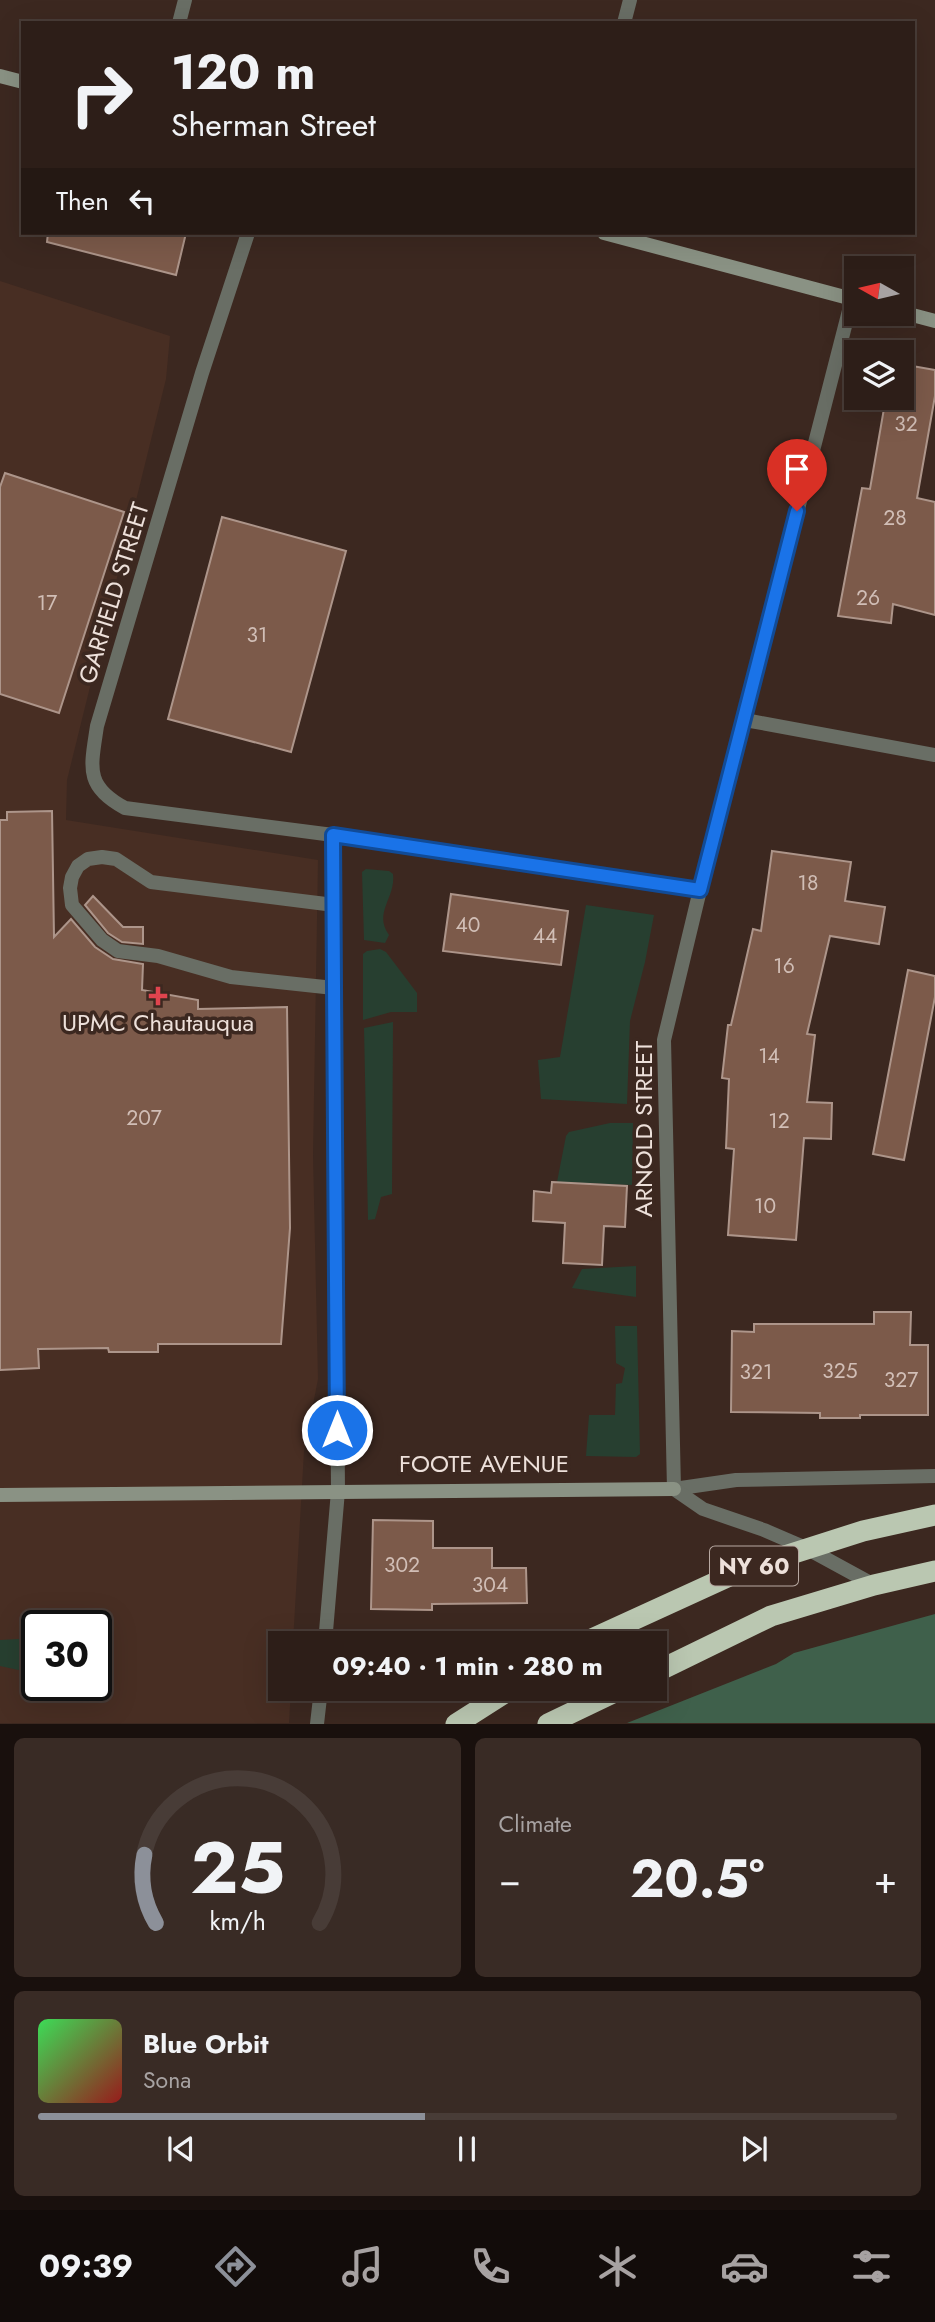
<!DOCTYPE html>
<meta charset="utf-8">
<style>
:root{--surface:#2d1e18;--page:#392b25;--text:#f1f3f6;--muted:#a7a2a2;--line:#483c37;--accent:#8c9099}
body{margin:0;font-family:Jost,sans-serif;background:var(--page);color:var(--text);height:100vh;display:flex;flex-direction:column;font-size:26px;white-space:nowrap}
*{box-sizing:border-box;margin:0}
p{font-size:23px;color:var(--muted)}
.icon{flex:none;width:38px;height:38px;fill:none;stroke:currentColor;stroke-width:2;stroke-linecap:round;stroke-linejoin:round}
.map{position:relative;height:1724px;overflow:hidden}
.side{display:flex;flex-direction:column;gap:14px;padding:14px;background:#19100d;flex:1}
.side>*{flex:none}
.top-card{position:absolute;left:21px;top:21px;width:894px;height:214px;border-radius:0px;box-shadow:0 7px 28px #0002,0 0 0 2px var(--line);background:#2d1e18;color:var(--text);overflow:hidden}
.needle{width:46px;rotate:278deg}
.controls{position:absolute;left:844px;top:256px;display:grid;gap:14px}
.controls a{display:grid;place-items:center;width:70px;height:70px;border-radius:0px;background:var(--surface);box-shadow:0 7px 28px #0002,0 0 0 2px var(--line);font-size:35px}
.speed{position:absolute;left:21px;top:1610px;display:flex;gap:14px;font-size:35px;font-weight:700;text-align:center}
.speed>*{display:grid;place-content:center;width:91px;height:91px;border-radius:50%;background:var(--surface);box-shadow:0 7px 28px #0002,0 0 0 2px var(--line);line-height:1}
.speed .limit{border:4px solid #111;border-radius:10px;background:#fff;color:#111}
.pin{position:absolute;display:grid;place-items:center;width:60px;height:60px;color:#fff;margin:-72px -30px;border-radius:50% 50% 50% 0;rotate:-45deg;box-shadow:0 0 7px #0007}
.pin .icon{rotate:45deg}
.me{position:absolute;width:77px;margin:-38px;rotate:0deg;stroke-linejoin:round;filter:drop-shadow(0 0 5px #0008)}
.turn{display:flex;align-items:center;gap:24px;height:147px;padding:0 35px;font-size:32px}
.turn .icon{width:91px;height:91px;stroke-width:2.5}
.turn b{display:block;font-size:49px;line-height:60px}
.then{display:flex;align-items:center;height:66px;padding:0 35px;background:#0003;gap:14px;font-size:26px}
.big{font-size:52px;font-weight:700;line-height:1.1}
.side .card{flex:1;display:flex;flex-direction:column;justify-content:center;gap:10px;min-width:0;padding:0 24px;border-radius:10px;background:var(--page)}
.side .dial{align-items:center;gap:0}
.dial svg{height:182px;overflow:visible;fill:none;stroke:var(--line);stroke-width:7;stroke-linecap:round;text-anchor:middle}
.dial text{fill:var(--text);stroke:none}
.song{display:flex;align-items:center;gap:21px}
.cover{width:84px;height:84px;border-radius:10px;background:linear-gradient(135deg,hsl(130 70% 55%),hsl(0 70% 35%))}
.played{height:7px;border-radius:4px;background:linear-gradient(90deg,var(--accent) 45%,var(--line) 45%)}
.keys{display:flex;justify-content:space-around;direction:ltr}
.heat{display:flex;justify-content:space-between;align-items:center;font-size:38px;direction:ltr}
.side .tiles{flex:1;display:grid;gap:14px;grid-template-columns:1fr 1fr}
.card:last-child{grid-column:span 2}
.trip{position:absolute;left:268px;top:1631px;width:399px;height:70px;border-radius:0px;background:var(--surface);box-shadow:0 7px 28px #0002,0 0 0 2px var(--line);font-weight:700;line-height:70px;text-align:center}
.dock{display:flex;height:112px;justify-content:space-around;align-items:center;background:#120c0a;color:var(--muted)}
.dock .icon{width:49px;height:49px}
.dock .active{color:var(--accent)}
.dock b{font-size:32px;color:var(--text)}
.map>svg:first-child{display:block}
.built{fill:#482e23;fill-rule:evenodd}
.green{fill:#273f30}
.forest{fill:#3f604b}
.building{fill:#7c5a4a;stroke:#ad958a;stroke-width:2}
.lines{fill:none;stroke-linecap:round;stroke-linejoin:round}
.lane{stroke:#696e65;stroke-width:14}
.street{stroke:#696e65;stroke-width:14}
.secondary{stroke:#8a9284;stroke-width:14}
.highway{stroke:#bac7b1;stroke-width:21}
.route-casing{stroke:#114b97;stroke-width:18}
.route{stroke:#1a73e8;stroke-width:12}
.health-dot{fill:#e0444e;stroke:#3c2820;stroke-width:2.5}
.labels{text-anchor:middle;stroke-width:7;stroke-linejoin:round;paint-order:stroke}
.number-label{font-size:21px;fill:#d1beb6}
.shield{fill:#3c2820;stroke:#b8a9a2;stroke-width:2}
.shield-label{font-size:23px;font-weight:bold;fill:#ede0da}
.street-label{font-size:24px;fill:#ede0da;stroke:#3c2820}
.poi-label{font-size:24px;fill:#ede0da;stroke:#3c2820}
</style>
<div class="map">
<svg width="935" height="1724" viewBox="0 0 935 1724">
<rect width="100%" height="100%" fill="#3c2820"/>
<!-- built -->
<path class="built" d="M0 281 170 336 166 379 67 780 66 820 318 860 313 1155 318 1379 304 1451 293 1643H280V1689H291L289 1723H0ZM37 1626H96V1685H37Z"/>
<!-- green -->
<g class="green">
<path d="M366 869 389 871 393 874C396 898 373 912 389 935L385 943 364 940 362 872Z"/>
<polygon points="586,905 654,915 645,962 630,1021 627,1104 541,1099 538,1060 560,1057"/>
<polygon points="380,949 386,952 417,993 417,1012 391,1012 363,1020 363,954 367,951"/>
<polygon points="393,1022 392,1194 381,1197 375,1219 368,1220 364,1028"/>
<polygon points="610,1123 633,1123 632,1185 557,1182 566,1136 569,1132"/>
<polygon points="636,1266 636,1297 572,1288 582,1269"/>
<polygon points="615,1326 637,1326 640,1454 636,1457 586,1456 589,1415 615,1415 616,1384 622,1383 625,1368 616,1363"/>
<polygon points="37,1638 37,1674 0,1666 0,1640"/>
</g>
<!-- forest -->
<polygon class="forest" points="935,1614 935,1723 627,1723 776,1664 794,1653"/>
<!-- building -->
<g class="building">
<polygon points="48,233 186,233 176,275 47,242"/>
<polygon points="901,364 935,370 935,396 917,498 935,502 935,615 893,604 891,623 838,616 862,488 870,489 886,397 901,397"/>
<polygon points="5,473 124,512 59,713 0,694 0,487"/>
<polygon points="222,517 346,551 291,752 168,719"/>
<polygon points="52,811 54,937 71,919 95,947 113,959 143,964 142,990 198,1000 198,1009 287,1007 290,1228 281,1344 158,1344 158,1352 109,1352 108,1348 38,1349 39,1368 0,1370 0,820 7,820 7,812"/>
<polygon points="772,851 851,862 845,901 885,907 879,944 830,936 807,1034 815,1035 807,1102 832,1103 831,1139 804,1138 796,1240 728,1235 734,1149 726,1148 729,1079 722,1078 728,1025 731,1025 753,929 761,931"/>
<polygon points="451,894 568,911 561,965 443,951"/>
<polygon points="93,896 123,927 143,927 143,944 122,942 108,933 85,905"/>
<polygon points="908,970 935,976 935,997 904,1160 873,1154"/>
<polygon points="552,1182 627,1186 625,1227 604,1226 602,1265 563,1263 565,1223 533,1221 534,1191 551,1193"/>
<polygon points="874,1312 911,1312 910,1345 928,1345 928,1415 860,1415 860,1418 820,1418 820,1413 731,1412 732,1331 754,1332 754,1324 874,1324"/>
<polygon points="373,1520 433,1521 433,1548 492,1548 492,1568 526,1568 527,1603 432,1604 432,1610 371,1609"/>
</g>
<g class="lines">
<!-- lane -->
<polyline class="lane" points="334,905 151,882 116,859 102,857 88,859 78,866 72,877 70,888 72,905 102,940 118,951 158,956 231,977 334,988"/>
<!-- street -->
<g class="street">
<polyline points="179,23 185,0"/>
<polyline points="624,23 630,0"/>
<path d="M248 233 202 373 97 726C91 767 84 786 125 808L333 835 700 890"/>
<polyline points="745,720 935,755"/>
<polyline points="674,1489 664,1040 700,890 852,299"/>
<polyline points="674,1489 736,1480 935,1476"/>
<polyline points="674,1489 703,1509 764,1530 808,1549 874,1585"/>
<polyline points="325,1643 338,1491 333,835"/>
<polyline points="317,1724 321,1689"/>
</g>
<!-- secondary -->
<g class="secondary">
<polyline points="0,76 23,82"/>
<polyline points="604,233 856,300"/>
<polyline points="901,312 935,321"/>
<polyline points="0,1495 674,1489"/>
</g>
<!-- highway -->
<g class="highway">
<polyline points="583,1643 747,1568 863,1531 935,1515"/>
<polyline points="654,1673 771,1616 874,1585 935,1571"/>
<polyline points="456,1724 511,1689"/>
<polyline points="548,1724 621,1689"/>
</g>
</g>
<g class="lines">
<defs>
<polyline id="route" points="337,1430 333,835 700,890 797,511"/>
</defs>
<!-- route casing -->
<use href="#route" class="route-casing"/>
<!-- route -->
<use href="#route" class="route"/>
</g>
<!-- markers -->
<path class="health-dot" d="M154.5 985.5h7v7h7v7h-7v7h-7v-7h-7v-7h7z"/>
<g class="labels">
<!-- number labels -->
<g class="number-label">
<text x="906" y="431">32</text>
<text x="895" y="525">28</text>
<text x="868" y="605">26</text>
<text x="47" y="610">17</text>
<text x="257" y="642">31</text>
<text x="808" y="890">18</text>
<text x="468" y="932">40</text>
<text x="545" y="943">44</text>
<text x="784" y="973">16</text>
<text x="769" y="1063">14</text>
<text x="144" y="1125">207</text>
<text x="779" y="1128">12</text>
<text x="765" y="1213">10</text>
<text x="840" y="1378">325</text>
<text x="756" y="1379">321</text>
<text x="901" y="1387">327</text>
<text x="402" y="1572">302</text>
<text x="490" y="1592">304</text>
</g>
<!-- shield labels -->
<rect class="shield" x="710" y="1546.5" width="88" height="39" rx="5"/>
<g class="shield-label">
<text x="754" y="1574">NY 60</text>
</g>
<!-- street labels -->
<g class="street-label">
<text transform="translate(114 593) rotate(-73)" y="8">GARFIELD STREET</text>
<text transform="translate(644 1129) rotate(-90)" y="8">ARNOLD STREET</text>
<text x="484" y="1472">FOOTE AVENUE</text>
</g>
<!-- poi labels -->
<g class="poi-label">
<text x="158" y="1031">UPMC Chautauqua</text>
</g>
</g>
</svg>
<div class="controls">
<a><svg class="needle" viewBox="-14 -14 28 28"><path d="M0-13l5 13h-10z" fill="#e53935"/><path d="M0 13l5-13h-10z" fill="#a7a2a2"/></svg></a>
<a><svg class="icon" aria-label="layers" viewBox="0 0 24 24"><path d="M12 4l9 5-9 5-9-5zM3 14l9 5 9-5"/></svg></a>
</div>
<div class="speed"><div class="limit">30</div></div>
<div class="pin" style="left:797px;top:511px;background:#d93025"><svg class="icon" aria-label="arrive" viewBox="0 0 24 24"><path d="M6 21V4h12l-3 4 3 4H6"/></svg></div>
<svg class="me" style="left:337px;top:1430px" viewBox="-20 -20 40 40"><circle r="17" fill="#1a73e8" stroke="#fff" stroke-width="3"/><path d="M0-11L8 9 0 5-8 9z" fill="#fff"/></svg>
<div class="trip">09:40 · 1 min · 280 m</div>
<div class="top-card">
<div class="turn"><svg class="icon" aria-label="right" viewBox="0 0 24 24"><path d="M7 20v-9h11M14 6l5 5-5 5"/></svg><div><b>120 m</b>Sherman Street</div></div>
<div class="then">Then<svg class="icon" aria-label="left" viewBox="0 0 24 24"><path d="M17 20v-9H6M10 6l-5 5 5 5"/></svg></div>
</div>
</div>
<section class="side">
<div class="tiles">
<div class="card dial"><svg viewBox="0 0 100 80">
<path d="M14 69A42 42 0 1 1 86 69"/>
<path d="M14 69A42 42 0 0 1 9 39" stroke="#8c9099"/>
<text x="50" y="56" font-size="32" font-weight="700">25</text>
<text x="50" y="72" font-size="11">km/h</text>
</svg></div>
<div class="card"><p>Climate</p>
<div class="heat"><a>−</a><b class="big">20.5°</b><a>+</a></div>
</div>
<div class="card">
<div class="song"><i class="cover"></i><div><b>Blue Orbit</b><p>Sona</p></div></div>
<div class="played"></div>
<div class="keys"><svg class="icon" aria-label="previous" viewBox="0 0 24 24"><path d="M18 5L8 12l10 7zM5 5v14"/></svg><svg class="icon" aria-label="pause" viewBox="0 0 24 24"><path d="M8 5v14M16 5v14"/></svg><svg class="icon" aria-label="next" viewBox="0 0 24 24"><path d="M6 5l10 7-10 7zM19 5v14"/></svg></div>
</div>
</div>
</section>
<nav class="dock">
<b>09:39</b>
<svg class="icon active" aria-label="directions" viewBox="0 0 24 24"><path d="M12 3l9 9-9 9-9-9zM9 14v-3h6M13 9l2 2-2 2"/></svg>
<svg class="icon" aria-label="music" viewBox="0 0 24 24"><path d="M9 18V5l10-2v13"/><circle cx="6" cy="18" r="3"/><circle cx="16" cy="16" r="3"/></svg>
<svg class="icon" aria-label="phone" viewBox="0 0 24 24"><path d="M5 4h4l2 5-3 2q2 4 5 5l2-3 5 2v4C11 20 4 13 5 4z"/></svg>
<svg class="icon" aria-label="climate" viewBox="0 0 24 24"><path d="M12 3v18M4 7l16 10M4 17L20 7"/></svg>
<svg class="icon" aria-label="car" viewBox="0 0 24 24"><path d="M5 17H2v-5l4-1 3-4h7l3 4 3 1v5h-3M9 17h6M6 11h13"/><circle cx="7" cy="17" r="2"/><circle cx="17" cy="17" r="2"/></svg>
<svg class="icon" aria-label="filters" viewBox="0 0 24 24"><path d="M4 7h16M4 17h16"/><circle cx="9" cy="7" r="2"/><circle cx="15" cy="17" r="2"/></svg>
</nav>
